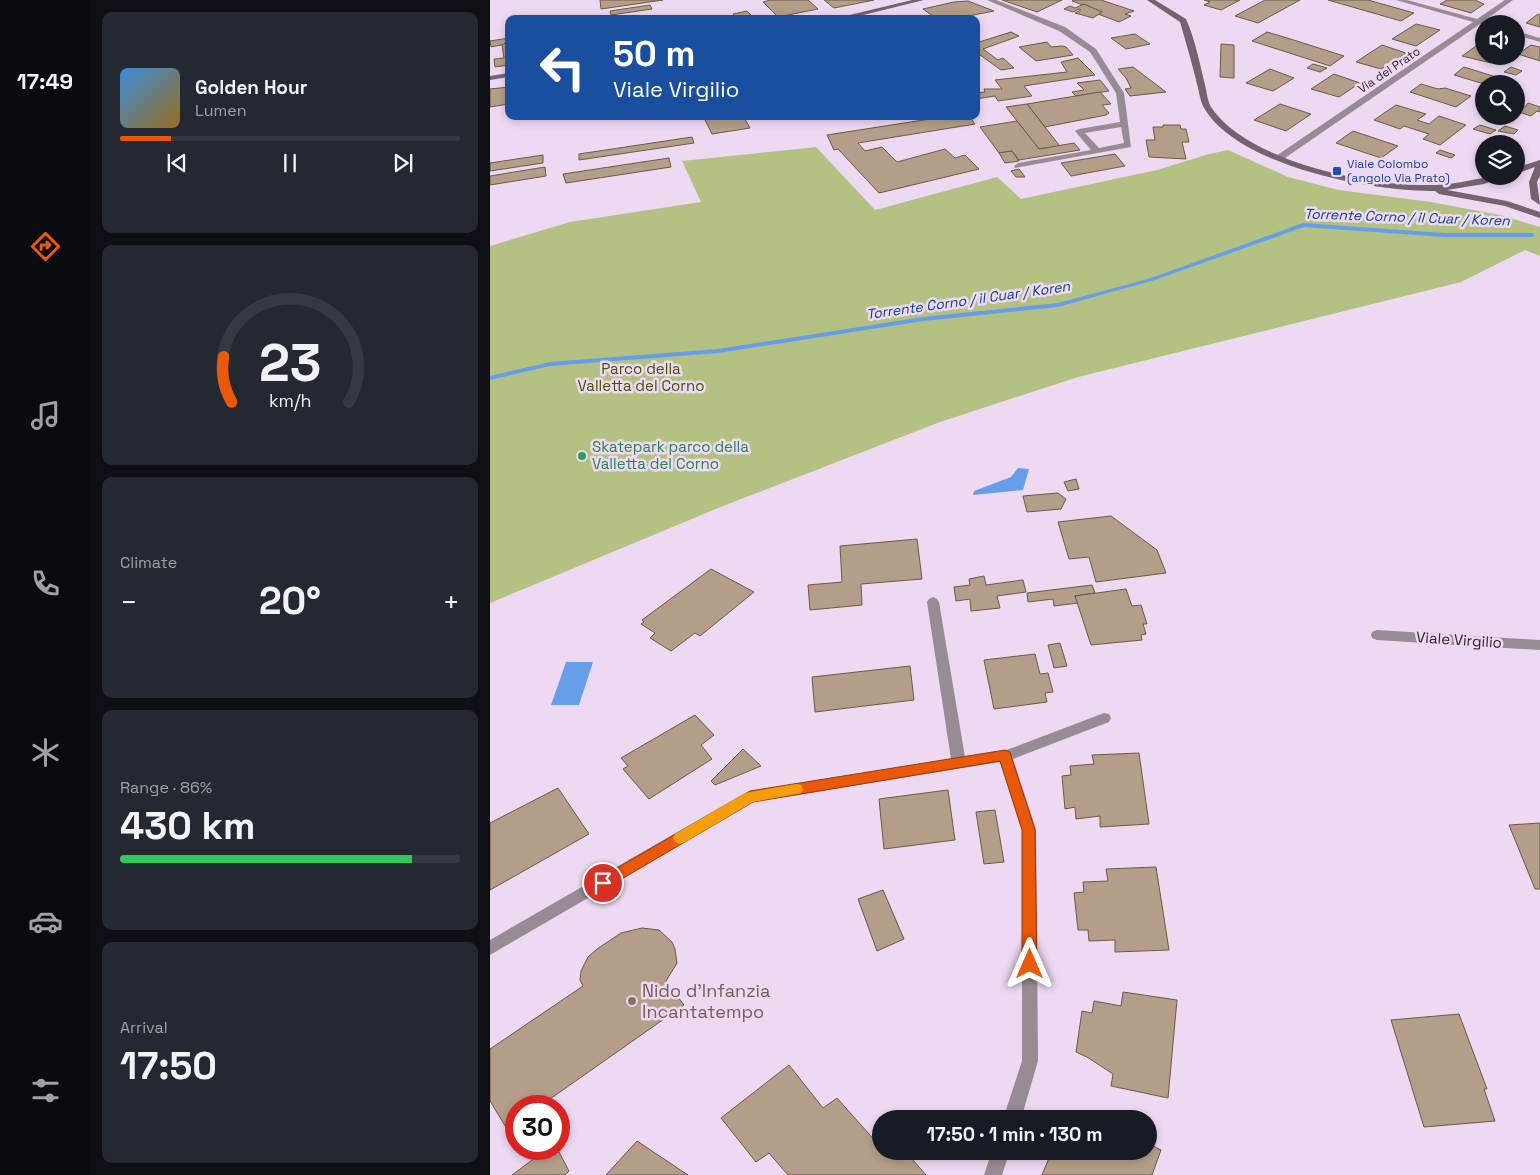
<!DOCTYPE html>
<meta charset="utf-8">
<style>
:root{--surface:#171b24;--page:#242831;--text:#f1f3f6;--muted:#9ea1a6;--line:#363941;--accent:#ea580c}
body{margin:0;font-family:"Space Grotesk",sans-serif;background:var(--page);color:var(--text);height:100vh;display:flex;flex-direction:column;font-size:19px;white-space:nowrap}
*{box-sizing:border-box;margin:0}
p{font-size:16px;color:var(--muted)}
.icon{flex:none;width:28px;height:28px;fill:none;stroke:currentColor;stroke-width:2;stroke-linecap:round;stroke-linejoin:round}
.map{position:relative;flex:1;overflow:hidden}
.side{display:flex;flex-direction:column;gap:12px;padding:12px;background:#0d0f14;width:400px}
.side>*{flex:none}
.guide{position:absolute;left:15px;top:15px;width:475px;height:105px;border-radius:10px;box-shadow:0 2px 8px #0003;background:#1a4fa0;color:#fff;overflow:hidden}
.controls{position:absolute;left:985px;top:15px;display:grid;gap:10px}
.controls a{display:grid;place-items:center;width:50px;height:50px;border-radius:50%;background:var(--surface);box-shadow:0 2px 8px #0003;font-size:25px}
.speed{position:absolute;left:15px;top:1095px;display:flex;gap:10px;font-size:25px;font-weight:700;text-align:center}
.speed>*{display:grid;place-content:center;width:65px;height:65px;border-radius:50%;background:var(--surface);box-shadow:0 2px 8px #0003;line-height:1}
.speed .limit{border:8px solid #d22;background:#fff;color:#111}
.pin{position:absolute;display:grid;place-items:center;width:42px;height:42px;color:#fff;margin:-21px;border:2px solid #fff;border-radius:50%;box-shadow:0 1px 5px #0007}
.me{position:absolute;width:55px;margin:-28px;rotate:0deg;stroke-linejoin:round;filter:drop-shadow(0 0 4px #0008)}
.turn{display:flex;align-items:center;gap:18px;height:105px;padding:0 25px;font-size:22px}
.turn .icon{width:65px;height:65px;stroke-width:2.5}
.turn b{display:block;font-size:35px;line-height:42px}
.big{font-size:38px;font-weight:700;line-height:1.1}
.side .tile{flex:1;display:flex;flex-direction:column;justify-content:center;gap:8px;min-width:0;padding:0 18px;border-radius:10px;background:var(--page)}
.side .dial{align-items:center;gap:0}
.dial svg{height:130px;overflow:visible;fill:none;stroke:var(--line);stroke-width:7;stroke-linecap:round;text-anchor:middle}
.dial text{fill:var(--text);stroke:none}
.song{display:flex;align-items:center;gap:15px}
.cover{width:60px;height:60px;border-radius:8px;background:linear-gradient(135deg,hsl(210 70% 55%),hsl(40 70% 35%))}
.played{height:5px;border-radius:2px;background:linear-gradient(90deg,var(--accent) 15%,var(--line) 15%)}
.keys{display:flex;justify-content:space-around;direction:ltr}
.heat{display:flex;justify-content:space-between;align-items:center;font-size:28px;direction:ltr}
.charge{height:8px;border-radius:4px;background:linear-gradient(90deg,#34c759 86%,var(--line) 0)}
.trip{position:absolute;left:382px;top:1110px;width:285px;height:50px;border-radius:25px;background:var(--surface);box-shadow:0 2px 8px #0003;font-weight:700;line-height:50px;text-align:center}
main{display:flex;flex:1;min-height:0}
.tab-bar{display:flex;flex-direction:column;width:90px;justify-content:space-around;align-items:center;background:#090b0e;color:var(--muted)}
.tab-bar .icon{width:35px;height:35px}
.tab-bar .selected{color:var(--accent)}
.tab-bar b{font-size:22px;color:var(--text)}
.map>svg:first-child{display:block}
.green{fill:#b3c282}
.water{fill:#679eea}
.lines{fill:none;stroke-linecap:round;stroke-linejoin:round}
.stream{fill:#679eea;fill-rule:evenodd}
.building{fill:#b49e89;stroke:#6c5945}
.street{fill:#978c93;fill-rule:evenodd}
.secondary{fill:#73636e;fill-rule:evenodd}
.route{fill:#ea580c;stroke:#983908}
.slow{fill:#f59e0b}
.transit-dot{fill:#1a4fb4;stroke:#edd9f2;stroke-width:2}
.leisure-dot{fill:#2e9e5b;stroke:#edd9f2;stroke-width:2}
.education-dot{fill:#8d6e63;stroke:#edd9f2;stroke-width:2}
.labels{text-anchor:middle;stroke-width:5;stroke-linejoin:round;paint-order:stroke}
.far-street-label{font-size:12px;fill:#2c252e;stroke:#edd9f2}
.far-transit-label{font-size:12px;fill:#164399;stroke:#edd9f2;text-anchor:start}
.far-water-label{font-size:14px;font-style:italic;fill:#094184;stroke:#edd9f2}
.park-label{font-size:15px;fill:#465206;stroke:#edd9f2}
.leisure-label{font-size:15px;fill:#27864d;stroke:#edd9f2;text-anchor:start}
.street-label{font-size:15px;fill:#2c252e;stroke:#edd9f2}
.near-education-label{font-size:18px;fill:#785e54;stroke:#edd9f2;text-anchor:start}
</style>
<main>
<nav class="tab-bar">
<b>17:49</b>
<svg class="icon selected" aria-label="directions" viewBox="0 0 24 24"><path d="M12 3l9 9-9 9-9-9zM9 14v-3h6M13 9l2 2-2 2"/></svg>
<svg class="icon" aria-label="music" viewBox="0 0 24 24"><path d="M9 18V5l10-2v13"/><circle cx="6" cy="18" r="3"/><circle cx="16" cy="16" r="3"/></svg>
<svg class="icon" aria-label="phone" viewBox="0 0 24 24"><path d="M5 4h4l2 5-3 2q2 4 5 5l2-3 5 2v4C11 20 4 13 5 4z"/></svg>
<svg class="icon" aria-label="climate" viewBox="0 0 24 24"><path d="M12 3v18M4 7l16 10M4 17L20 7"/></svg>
<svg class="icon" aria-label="car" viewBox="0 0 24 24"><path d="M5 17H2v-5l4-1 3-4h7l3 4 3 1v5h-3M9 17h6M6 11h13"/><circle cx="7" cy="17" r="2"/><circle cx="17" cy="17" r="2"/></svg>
<svg class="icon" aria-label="filters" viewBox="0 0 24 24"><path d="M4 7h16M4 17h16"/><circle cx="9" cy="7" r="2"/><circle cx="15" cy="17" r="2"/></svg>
</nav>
<section class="side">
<div class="tile">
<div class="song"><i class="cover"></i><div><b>Golden Hour</b><p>Lumen</p></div></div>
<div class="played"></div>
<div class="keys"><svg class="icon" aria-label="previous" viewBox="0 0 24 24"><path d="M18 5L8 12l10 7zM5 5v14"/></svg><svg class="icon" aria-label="pause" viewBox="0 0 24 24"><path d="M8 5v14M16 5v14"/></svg><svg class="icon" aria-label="next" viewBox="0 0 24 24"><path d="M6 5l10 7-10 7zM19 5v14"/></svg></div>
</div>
<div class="tile dial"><svg viewBox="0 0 100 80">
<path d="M14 69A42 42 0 1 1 86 69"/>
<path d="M14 69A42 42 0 0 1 9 41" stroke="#ea580c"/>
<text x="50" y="56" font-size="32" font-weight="700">23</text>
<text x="50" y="72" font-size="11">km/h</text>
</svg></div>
<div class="tile"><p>Climate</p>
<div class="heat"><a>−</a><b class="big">20°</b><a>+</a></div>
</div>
<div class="tile"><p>Range · 86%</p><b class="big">430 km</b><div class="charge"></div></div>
<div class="tile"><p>Arrival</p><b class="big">17:50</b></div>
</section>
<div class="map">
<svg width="1050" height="1175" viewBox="0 0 1050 1175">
<rect width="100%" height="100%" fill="#edd9f2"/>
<!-- green -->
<polygon class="green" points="326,147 385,210 507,177 531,199 667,170 719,154 738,150 798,177 849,190 941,202 1010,215 1050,227 1050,256 1035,250 971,282 588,377 450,422 233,506 0,603 0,246 80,222 211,202 192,161"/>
<!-- water -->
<g class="water">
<polygon points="528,468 539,469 533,490 483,495 484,491 521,477"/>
<polygon points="76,662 103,662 89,705 61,705"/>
</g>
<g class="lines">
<!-- stream -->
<polygon class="stream" points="813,223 954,233 1042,233 1045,235 1042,237 954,237 814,227 665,280 568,307 433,321 228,353 60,366 0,380 0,376 60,362 228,349 433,317 568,303 661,278"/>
</g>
<!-- building -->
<g class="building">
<polygon points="110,0 173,0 111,9"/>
<polygon points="280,0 318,0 328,9 288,17 273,2"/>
<polygon points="334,0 384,0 344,8"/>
<polygon points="512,0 572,0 547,12"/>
<polygon points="583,0 611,0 644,11 635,14 641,16 629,22 608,14 612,12 582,1"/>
<polygon points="714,0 750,0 731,10 714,5 720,2"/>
<polygon points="775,0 810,0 768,23 745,16"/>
<polygon points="838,0 878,0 924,13 911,21"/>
<polygon points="957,0 985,0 994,4 981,13 950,4"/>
<polygon points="478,1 504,11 463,19 447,19 433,9 464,2"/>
<polygon points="594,4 612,12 603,18 585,13 591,10 589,9 583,12 574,9 580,6 585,8"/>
<polygon points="160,5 162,9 121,15 120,11"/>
<polygon points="257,11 265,19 223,19 245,16 243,14"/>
<polygon points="1048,14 1050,15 1050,27 1036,23"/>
<polygon points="926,24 950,30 926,46 902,39"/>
<polygon points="521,32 529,36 493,49 508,60 513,58 524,68 511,70 486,52 486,43"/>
<polygon points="777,32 794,37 854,56 840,66 762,41"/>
<polygon points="645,34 660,44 636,49 621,38"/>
<polygon points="19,38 16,44 1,47 0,41"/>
<polygon points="19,41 19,65 5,67 4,59 14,58 12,45"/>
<polygon points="557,42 561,47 572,46 576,47 583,55 546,61 529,47"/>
<polygon points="731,44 744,45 744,78 730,77"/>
<polygon points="892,45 916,53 910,57 911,58 891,69 866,62"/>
<polygon points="1041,45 1050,47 1050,61 1028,54"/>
<polygon points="986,46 994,48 994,56 1010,56 1001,63 972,56"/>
<polygon points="588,58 605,75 534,86 542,96 508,101 505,96 486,99 486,93 495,92 494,89 512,89 505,80 577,72 571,62"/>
<polygon points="823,64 837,68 830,72 817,68"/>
<polygon points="643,67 676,92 640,96 635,89 641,88 636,78 628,69"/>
<polygon points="974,67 1006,77 994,84 964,75"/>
<polygon points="1021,67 1032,71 1026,75 1014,72"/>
<polygon points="780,69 804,78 783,91 756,83"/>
<polygon points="844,74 870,83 849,97 821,89"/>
<polygon points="610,80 619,91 586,96 582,92 594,90 587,83"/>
<polygon points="931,84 948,89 955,88 981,96 966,107 920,92"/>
<polygon points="19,87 19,104 0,107 0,89"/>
<polygon points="610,92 621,104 612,105 619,113 616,115 555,127 537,104"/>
<polygon points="1038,103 1050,107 1050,112 1047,111 1041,116 1026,111 1026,104 1035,107"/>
<polygon points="537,104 569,145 569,146 549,149 516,107"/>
<polygon points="790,104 821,114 796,131 764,120"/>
<polygon points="906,105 936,114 927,120 939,124 949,116 976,125 950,145 933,139 939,134 914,126 910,129 884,120"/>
<polygon points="213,116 253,116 260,128 222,134"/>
<polygon points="459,116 479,116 485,124 368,143 375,151 392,147 407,162 455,149 465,158 475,155 489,169 389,193 348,149 344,150 337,135"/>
<polygon points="527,121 549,149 584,143 590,150 529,160 522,151 509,153 490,127"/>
<polygon points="673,125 690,125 691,129 696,129 699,142 692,142 696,159 659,157 656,140 665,140 663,127 673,127"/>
<polygon points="990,125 1006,130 1000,134 983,129"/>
<polygon points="1015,126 1028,130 1024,134 1008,131"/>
<polygon points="863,131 908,146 891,158 846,143"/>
<polygon points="202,137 204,143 89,160 89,154"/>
<polygon points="950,150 965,155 961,158 946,153"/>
<polygon points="522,151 529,161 515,163 509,153"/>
<polygon points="625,154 635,166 581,176 571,163"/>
<polygon points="53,155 53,163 0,171 0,163"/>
<polygon points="179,158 181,167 76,183 73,174"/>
<polygon points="55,167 56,176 0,185 0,176"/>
<polygon points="529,169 535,177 526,177 521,171"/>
<polygon points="586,479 589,489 578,491 574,482"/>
<polygon points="568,493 576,499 571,509 537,512 533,496"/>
<polygon points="621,516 667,550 676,573 606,582 599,557 579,559 568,522"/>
<polygon points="427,539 432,579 371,584 372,605 320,610 318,585 352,582 350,546"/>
<polygon points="221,569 264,592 210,636 205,633 181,651 160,638 165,633 151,624 154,622 152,620"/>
<polygon points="494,576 496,585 533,580 536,592 507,596 510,608 481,611 480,599 466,601 464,587 480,585 479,579"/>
<polygon points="602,585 605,593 585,596 588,603 564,606 563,599 538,602 537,593"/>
<polygon points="636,589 642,606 651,605 657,624 653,624 656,634 651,635 652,640 601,645 585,596"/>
<polygon points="570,643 577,666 564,668 558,645"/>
<polygon points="545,654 550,674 558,673 563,692 555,693 557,702 504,709 494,660"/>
<polygon points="420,666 424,700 325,712 322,677"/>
<polygon points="205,715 224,735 211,745 222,759 159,799 133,769 138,766 131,758"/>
<polygon points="253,749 271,766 225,785 221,781"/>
<polygon points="649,753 659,824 610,827 610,816 586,819 585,807 575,809 572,776 581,775 580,766 604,764 602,755"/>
<polygon points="68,788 99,834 0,890 0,823"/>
<polygon points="458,790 465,840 394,849 389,799"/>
<polygon points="505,810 514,862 494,864 486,812"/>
<polygon points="1050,823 1050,889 1045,889 1019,825"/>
<polygon points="666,867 679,950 625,952 625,940 599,941 598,930 588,930 584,893 594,892 593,882 618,881 616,869"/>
<polygon points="393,890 414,939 387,951 368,899"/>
<polygon points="152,928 169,930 182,942 185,949 187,963 176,981 194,1005 50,1106 26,1106 26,1123 17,1129 0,1101 0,1049 93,986 90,980 91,971 98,957 107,949 131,933"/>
<polygon points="633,992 687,1000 678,1098 621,1086 623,1074 597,1057 586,1052 592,1011 602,1013 604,1001 631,1006"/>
<polygon points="969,1014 997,1089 994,1089 1005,1121 934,1127 901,1020"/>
<polygon points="299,1065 333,1108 347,1098 387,1143 391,1140 391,1151 415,1151 436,1175 298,1175 279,1153 266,1162 231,1118"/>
<polygon points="147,1141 198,1175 116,1175"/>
<polygon points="659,1144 671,1150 662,1175 552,1175 562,1151 659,1151"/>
<polygon points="57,1149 69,1152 79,1171 75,1175 22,1175"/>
</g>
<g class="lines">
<!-- street -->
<g class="street">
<path d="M497 0H506L575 27 606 49 634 93 641 147 525 168 524 166 528 163 601 150 585 131 589 129 630 122 626 93 600 52 569 31ZM631 127 634 143 609 148 595 133Z"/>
<polygon points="906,0 917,0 987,19 1015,0 1023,0 994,21 997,24 990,24 792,160 786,160 786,156 983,22"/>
<polygon points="1026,31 1050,38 1050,42 1026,35"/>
<polygon points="443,597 447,599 449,602 475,757 514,751 614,713 619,714 621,718 619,722 523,759 546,829 548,1061 531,1119 513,1119 532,1061 532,829 510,762 263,802 0,955 0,940 255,793 461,759 437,602 439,599"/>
<polygon points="887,630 1050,640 1050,650 887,640 882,638 881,635 882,632"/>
<polygon points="502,1151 520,1151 512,1175 494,1175"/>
</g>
<!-- secondary -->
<g class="secondary">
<polygon points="422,0 434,0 357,19 343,19"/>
<path d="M657 0H665L696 19C705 39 710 64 715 85 717 92 717 100 721 107 757 162 882 187 944 185 968 185 991 176 1015 176L994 184 957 190 1017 201 1050 212V218L1015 206 949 194 945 191C883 192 745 166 713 106 710 100 709 91 707 84 702 63 696 43 690 22Z"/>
<polygon points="19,73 19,77 0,80 0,76"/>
<polygon points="1050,160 1050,176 1047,182 1050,205 1041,199 1039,182 1045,167 1026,174 1026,168"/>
</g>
</g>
<!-- route -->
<polygon class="route" points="515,750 520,752 521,756 545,830 547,964 545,969 540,971 534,969 532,964 532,830 510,761 263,802 118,887 113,889 108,887 106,883 108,879 260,791"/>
<!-- slow -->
<polygon class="slow" points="306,784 311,785 313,789 311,793 263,802 195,842 190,844 185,842 183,838 185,834 255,793"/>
<!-- markers -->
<rect class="transit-dot" x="842" y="166" width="10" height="10" rx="2.5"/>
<circle class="leisure-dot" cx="92" cy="456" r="5"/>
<circle class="education-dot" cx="142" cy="1001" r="5"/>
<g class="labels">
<!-- far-street labels -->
<g class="far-street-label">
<text transform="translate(899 70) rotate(-34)" y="4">Via del Prato</text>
</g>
<!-- far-transit labels -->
<g class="far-transit-label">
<text x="857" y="168">Viale Colombo<tspan x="857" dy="14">(angolo Via Prato)</tspan></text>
</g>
<!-- far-water labels -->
<g class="far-water-label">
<text transform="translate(917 217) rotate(2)" y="5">Torrente Corno / il Cuar / Koren</text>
<text transform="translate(478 300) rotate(-8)" y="5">Torrente Corno / il Cuar / Koren</text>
</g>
<!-- park labels -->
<g class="park-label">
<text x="151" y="374">Parco della<tspan x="151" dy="17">Valletta del Corno</tspan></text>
</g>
<!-- leisure labels -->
<g class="leisure-label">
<text x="102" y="452">Skatepark parco della<tspan x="102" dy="17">Valletta del Corno</tspan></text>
</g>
<!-- street labels -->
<g class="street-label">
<text transform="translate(969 640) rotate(4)" y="5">Viale Virgilio</text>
</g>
<!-- near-education labels -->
<g class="near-education-label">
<text x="152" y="997">Nido d'Infanzia<tspan x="152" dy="21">Incantatempo</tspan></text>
</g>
</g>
</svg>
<div class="controls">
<a><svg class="icon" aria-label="sound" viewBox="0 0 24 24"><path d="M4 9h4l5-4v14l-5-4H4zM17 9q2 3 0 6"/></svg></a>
<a><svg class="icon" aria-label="search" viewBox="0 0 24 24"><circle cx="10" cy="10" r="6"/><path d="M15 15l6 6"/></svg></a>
<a><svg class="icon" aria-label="layers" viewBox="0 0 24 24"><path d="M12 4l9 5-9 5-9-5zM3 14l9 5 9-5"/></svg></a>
</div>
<div class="speed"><div class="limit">30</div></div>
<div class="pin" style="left:113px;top:883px;background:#d93025"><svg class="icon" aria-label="arrive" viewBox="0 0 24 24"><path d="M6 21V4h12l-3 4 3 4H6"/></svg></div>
<svg class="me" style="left:540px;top:964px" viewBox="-20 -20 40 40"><path d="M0-17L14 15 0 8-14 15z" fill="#ea580c" stroke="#fff" stroke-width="4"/></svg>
<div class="trip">17:50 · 1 min · 130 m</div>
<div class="guide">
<div class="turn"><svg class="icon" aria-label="left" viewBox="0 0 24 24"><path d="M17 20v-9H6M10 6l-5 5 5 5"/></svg><div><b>50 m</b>Viale Virgilio</div></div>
</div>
</div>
</main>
